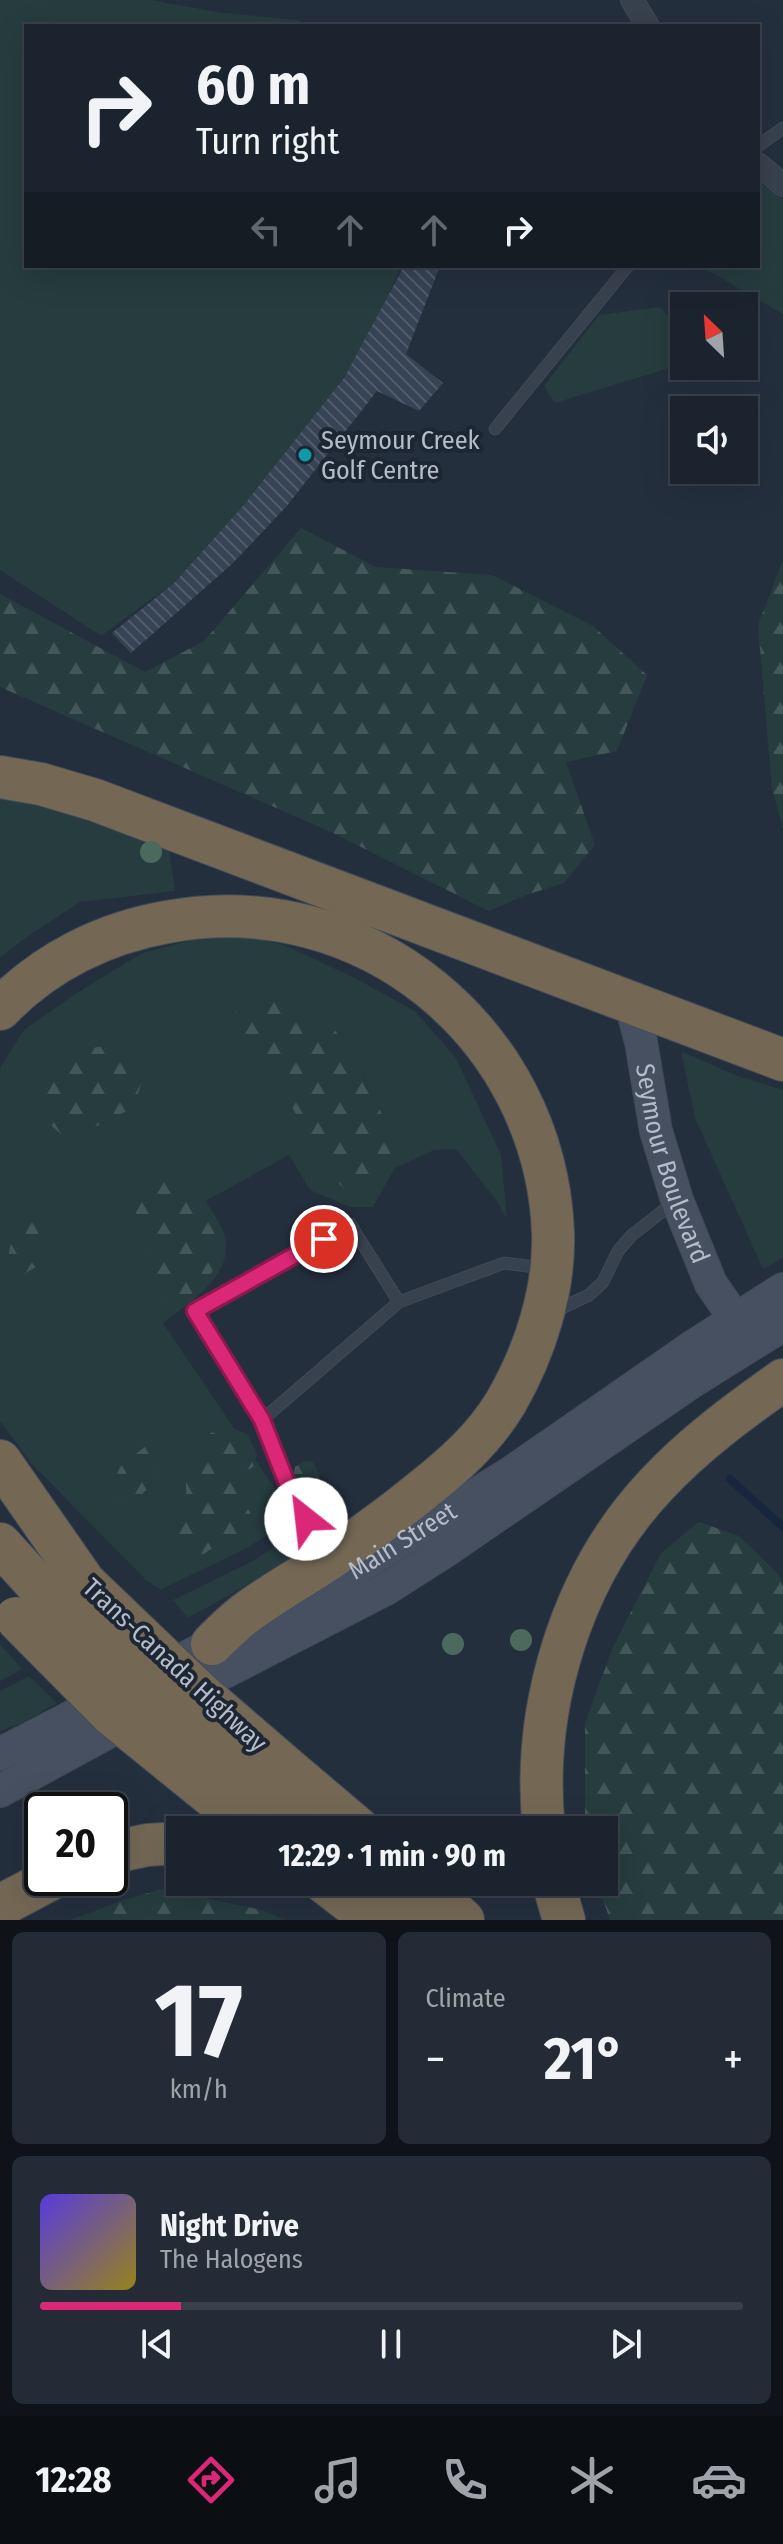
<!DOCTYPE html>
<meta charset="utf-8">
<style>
:root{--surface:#1b232e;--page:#242b36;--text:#f1f3f6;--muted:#a0a4aa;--line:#39404a;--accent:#db2777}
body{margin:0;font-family:"Fira Sans Condensed",sans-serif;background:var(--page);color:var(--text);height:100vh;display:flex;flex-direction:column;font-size:30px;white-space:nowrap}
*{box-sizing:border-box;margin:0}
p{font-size:26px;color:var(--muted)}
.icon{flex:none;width:44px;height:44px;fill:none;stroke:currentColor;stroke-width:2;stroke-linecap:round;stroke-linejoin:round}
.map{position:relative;height:1920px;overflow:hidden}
.panel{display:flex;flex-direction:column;gap:12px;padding:12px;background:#0f1319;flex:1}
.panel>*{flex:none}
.hud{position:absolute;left:24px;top:24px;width:736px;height:244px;border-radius:0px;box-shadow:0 8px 32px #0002,0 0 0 2px var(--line);background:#1b232e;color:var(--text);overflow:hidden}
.needle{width:52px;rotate:335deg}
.controls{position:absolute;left:670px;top:292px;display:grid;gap:16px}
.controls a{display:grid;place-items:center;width:88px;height:88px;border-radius:0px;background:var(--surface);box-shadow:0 8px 32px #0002,0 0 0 2px var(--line);font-size:40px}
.speed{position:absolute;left:24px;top:1792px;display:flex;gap:16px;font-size:40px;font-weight:700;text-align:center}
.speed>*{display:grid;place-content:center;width:104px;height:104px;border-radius:50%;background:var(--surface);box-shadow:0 8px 32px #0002,0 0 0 2px var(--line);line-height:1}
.speed .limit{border:4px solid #111;border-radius:12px;background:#fff;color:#111}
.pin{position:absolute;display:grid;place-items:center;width:68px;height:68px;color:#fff;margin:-34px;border:4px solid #fff;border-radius:50%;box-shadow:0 2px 8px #0007}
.me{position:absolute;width:88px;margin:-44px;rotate:331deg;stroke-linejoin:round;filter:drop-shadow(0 0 6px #0008)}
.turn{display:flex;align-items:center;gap:28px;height:168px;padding:0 40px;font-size:36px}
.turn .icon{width:104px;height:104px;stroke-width:2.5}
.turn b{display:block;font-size:56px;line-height:68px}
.lanes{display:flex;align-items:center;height:76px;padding:0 40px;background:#0003;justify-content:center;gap:40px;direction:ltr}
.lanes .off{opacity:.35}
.big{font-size:60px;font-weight:700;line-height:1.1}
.panel .tile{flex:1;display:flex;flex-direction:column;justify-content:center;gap:12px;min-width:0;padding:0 28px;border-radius:12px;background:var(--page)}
.panel .dial{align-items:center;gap:0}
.dial b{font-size:104px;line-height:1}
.song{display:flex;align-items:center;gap:24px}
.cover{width:96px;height:96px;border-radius:12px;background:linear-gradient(135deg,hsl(250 70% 55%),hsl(50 70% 35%))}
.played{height:8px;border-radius:4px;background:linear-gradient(90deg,var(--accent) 20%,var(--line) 20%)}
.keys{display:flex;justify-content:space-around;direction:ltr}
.heat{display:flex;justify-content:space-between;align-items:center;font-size:44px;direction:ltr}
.panel .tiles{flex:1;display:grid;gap:12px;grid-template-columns:1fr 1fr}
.tile:last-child{grid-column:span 2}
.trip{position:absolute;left:166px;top:1816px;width:452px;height:80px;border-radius:0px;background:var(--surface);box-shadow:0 8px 32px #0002,0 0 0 2px var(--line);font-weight:700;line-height:80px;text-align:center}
.tab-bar{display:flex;height:128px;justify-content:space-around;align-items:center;background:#0b0e12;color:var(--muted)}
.tab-bar .icon{width:56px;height:56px}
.tab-bar .active{color:var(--accent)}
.tab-bar b{font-size:36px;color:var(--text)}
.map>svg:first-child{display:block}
.grass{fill:#263c3f;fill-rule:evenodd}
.forest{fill:url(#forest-firs)}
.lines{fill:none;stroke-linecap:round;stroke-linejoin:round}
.stream{stroke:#17263c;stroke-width:8}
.building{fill:url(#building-back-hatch)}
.service-casing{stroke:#414a57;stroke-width:13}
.minor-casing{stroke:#414a57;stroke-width:24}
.secondary-casing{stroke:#414a57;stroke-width:34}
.motorway-casing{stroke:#434c59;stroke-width:44}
.service{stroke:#38414e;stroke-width:11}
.minor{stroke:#38414e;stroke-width:22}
.secondary{stroke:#465061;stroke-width:32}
.motorway{stroke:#746855;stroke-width:42}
.motorway-bridge-casing{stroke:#434c59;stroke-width:44;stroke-linecap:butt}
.motorway-bridge{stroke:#746855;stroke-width:42}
.tree{fill:#4b6a5d}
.route-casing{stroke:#8e194d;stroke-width:20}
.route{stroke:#db2777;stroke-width:14}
.culture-dot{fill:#0f9aa8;stroke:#1d2633;stroke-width:3}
.labels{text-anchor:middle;stroke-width:8;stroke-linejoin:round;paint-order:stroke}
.poi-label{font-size:26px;fill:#b4bcc9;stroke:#1d2633;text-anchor:start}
.street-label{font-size:26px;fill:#b4bcc9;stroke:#1d2633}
</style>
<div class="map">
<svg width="783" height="1920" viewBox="0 0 783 1920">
<defs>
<pattern id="forest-firs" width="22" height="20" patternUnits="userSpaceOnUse" patternTransform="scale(2)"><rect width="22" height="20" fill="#263c3f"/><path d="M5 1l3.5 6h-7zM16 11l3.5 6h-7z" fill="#435659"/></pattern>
<pattern id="building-back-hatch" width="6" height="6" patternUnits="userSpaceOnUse" patternTransform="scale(2)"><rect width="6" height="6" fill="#364354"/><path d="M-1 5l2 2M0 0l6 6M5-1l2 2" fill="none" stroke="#515c6b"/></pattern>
</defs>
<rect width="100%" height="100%" fill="#242f3e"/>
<!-- grass -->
<g class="grass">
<polygon points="0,0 151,0 223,13 298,20 309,26 26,26 26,266 401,266 365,348 300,438 187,573 101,636 0,570"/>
<polygon points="758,182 783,199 783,314 700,266 758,266"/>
<polygon points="660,307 684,334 684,341 666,369 555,403 544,386 599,315"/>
<polygon points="0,796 65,805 169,848 175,891 80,902 21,941 0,958"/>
<path d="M224 932 284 945 357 979 416 1012 456 1058 501 1155 507 1219 496 1200 456 1149 434 1150 395 1168 373 1207H350L310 1190 289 1155 206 1201C212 1212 224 1228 226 1241 230 1279 189 1302 163 1323L294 1517 249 1547 160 1590 145 1579 32 1464 0 1421V1068L24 1030 75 994 142 953ZM248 1043 360 1067 392 1136 326 1170 279 1083Z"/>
<polygon points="681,1051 735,1075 783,1090 783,1258 763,1269 695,1118"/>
<polygon points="297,1532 300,1553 285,1564 188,1618 173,1600 253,1561"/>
<polygon points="0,1644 22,1669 0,1681"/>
<polygon points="29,1676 57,1703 24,1722 0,1731 0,1691"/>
</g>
<!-- forest -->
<g class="forest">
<polygon points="301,528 376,567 492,575 593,626 647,675 617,751 566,762 595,845 564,883 526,895 489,911 333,833 0,687 0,594 145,672 204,641"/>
<polygon points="783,560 783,828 772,789 758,625"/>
<polygon points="247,997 273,999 332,1026 357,1061 392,1136 390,1166 368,1192 349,1194 326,1170 279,1083 248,1043 233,1005"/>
<path d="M112 1046 127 1050 143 1078 133 1108 93 1128 61 1134 46 1121C38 1071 64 1047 112 1046Z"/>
<path d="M158 1172C164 1174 171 1175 176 1179 197 1195 228 1237 216 1265 210 1279 189 1297 177 1307L157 1300C142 1273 154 1260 145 1236 138 1216 132 1208 132 1185L140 1179Z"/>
<path d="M27 1222H35L48 1246 41 1264 24 1274 9 1271C6 1250 12 1235 27 1222Z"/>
<path d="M236 1429 248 1435 257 1454 253 1467 244 1472 241 1496 253 1518 255 1530C236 1539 218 1542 203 1555H181L173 1533C189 1512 187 1498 185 1473L210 1457V1433Z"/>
<path d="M147 1445 158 1452 162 1464C153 1484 141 1503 117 1503L111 1488 120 1467Z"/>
<path d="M312 1461C324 1478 321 1488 304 1499 295 1488 291 1482 295 1467L303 1462Z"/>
<polygon points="699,1522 739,1536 776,1572 783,1582 783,1920 610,1920 597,1882 604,1882 604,1830 585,1830 585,1723 613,1647 661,1553"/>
<polygon points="162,1889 262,1910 285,1920 71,1920 123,1900"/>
</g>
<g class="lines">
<!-- stream -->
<polyline class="stream" points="730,1479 783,1527"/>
</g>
<!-- building -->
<polygon class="building" points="404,266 440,266 406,354 443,383 419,411 377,391 286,507 232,564 131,653 112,633 175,582 243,506 344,378"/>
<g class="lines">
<defs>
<g id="service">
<polyline points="758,146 783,128"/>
<polyline points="495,429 628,266"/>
<polyline points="557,1310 589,1295 603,1282 618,1251 632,1235 673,1203"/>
<polyline points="262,1420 399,1302 504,1263 542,1268"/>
<polyline points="325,1551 290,1491 262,1420 195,1311 350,1224 399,1302"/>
</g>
<g id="minor">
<polyline points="632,0 648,26"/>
<polyline points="758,164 783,185"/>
</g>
<g id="secondary">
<path id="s1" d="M630 1001 641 1042 656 1131 677 1200 711 1284 746 1334"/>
<path id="s2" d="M0 1754 212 1644 253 1629 324 1589 512 1472 695 1345 783 1289"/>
<polyline points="0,1791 112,1730 386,1589 444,1552 693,1381 783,1325"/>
</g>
<g id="motorway">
<polyline points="0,777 41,784 95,800 783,1060"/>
<path d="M0 1009C45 962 104 933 167 922 363 885 545 1033 553 1232 555 1290 535 1352 506 1402 484 1439 453 1466 420 1492 391 1516 360 1538 329 1559 302 1577 273 1593 246 1613 234 1622 223 1633 212 1644"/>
<polyline points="0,1461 85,1583"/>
<polyline points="0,1544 51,1600"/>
<polyline points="281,1763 360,1830"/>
<polyline points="247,1781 307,1830"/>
<polyline points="218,1801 257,1830"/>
<path d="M544 1830C531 1709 571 1575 656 1485 694 1444 738 1412 783 1380"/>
<polyline points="110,1853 147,1845 180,1843"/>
<polyline points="324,1882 373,1920"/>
<polyline points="370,1882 413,1920"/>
<polyline points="421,1882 463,1920"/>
<polyline points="553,1882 564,1920"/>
<polyline points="0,1906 53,1878"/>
</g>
</defs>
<!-- service casing -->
<use href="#service" class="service-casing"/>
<!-- minor casing -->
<use href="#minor" class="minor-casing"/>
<!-- secondary casing -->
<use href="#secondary" class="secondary-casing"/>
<!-- motorway casing -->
<use href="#motorway" class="motorway-casing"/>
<!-- service -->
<use href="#service" class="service"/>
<!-- minor -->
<use href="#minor" class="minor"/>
<!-- secondary -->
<use href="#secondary" class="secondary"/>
<!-- motorway -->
<use href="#motorway" class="motorway"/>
<defs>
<g id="motorway-bridge">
<polyline points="85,1583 200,1693 281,1763"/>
<polyline points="51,1600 176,1720 247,1781"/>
<polyline points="16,1618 112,1715 218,1801"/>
</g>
</defs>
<!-- motorway-bridge casing -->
<use href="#motorway-bridge" class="motorway-bridge-casing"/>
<!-- motorway-bridge -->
<use href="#motorway-bridge" class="motorway-bridge"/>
</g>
<!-- trees -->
<g class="tree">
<circle cx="151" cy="852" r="11"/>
<circle cx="521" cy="1640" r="11"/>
<circle cx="453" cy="1644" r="11"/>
</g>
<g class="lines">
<defs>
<polyline id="route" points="306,1519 290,1491 262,1420 195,1311 324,1239"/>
</defs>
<!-- route casing -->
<use href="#route" class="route-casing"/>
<!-- route -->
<use href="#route" class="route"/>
</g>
<!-- markers -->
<circle class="culture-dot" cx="305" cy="455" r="8"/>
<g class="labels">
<!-- poi labels -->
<g class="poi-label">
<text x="321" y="449">Seymour Creek<tspan x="321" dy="30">Golf Centre</tspan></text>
</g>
<!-- street labels -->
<g class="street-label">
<text dy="9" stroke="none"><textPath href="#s1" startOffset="168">Seymour Boulevard</textPath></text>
<text dy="9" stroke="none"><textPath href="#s2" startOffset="456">Main Street</textPath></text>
<text transform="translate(175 1665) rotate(43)" y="9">Trans-Canada Highway</text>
</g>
</g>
</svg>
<div class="controls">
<a><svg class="needle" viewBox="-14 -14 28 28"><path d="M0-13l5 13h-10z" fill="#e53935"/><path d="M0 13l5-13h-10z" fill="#a0a4aa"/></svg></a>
<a><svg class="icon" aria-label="sound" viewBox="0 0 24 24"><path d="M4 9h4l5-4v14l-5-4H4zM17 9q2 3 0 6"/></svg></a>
</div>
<div class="speed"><div class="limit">20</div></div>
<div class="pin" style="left:324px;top:1239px;background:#d93025"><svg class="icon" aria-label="arrive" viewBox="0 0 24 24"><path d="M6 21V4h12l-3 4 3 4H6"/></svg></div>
<svg class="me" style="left:306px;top:1519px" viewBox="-20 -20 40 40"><circle r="19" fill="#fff"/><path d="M0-13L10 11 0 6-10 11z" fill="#db2777"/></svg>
<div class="trip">12:29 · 1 min · 90 m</div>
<div class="hud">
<div class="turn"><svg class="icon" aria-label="right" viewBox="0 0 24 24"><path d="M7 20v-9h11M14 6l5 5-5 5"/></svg><div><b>60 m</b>Turn right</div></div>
<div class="lanes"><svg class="icon off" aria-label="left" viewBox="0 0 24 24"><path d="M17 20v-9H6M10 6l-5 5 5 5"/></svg><svg class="icon off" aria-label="ahead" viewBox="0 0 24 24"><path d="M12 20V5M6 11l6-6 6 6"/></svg><svg class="icon off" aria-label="ahead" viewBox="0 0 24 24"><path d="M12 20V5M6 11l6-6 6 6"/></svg><svg class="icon" aria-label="right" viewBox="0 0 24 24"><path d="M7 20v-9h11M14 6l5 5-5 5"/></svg></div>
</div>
</div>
<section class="panel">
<div class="tiles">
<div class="tile dial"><b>17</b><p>km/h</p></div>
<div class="tile"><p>Climate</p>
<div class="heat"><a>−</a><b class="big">21°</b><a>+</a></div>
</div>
<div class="tile">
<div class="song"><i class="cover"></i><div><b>Night Drive</b><p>The Halogens</p></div></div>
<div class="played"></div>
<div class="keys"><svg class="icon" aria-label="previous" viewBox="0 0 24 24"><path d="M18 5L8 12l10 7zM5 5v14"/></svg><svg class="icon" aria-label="pause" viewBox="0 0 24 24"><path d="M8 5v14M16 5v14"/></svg><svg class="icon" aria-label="next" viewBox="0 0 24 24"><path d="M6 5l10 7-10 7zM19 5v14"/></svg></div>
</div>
</div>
</section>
<nav class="tab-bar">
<b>12:28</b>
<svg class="icon active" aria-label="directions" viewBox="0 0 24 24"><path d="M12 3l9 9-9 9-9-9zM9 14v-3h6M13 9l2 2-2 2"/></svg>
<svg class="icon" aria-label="music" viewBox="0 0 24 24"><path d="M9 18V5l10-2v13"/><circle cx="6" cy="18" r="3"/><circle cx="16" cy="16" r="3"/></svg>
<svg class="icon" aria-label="phone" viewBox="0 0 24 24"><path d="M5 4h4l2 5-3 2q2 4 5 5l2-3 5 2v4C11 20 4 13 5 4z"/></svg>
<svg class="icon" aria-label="climate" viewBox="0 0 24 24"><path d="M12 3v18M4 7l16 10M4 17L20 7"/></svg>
<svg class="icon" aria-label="car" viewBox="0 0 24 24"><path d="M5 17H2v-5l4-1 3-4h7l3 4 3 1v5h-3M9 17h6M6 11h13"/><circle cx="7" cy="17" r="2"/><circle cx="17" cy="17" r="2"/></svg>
</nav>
